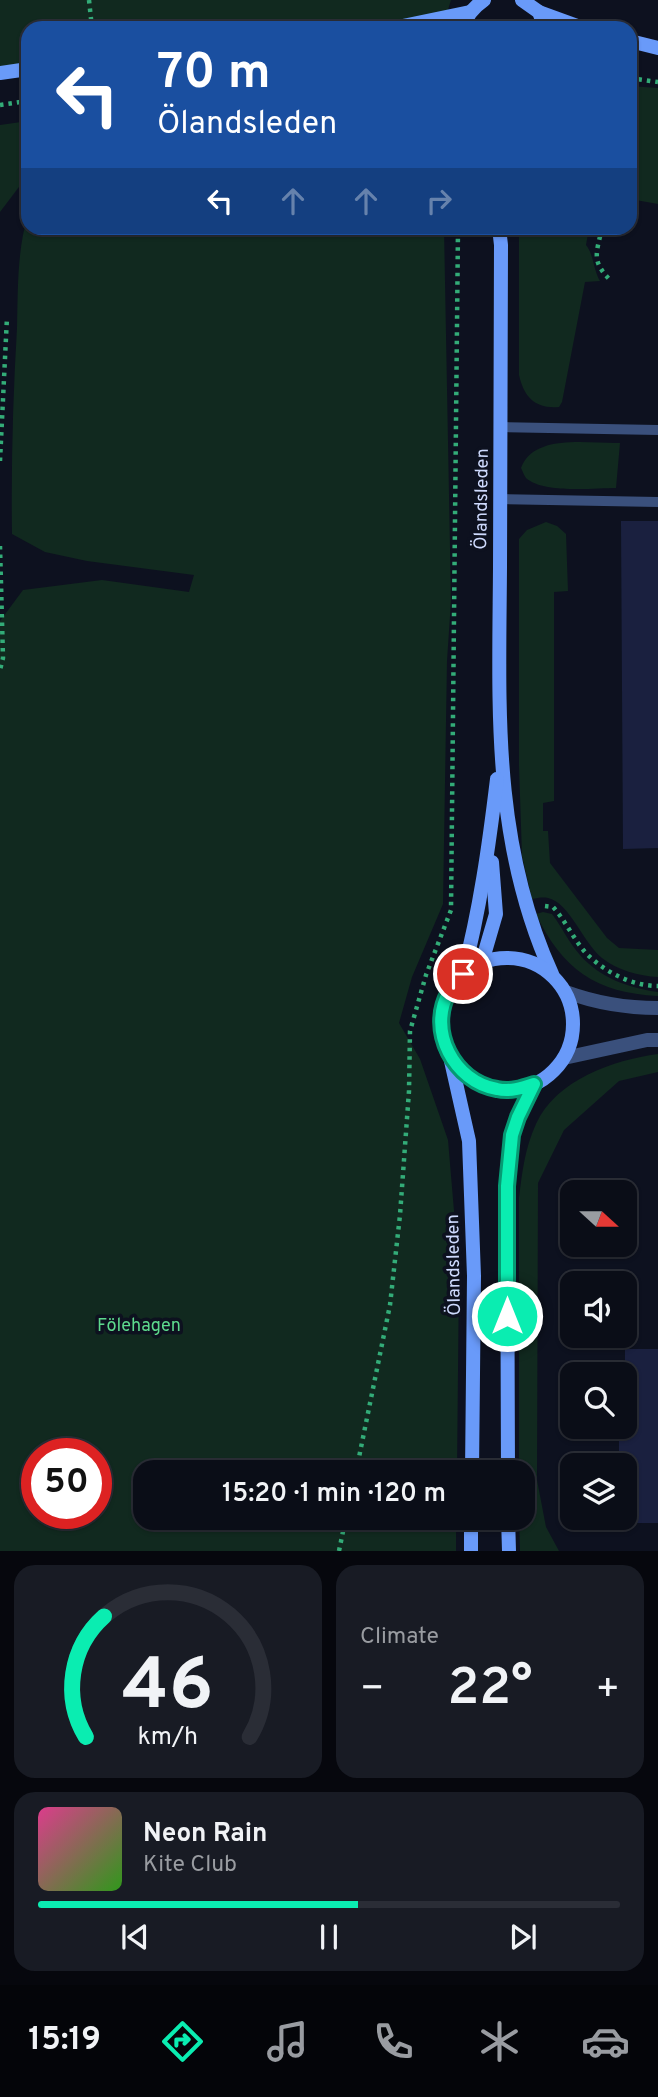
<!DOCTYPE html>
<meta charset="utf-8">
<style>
:root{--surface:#0a0d17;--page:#181b24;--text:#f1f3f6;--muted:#999ca1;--line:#2a2d36;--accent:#0aedb1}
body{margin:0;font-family:Overpass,sans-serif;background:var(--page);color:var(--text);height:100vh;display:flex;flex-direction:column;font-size:26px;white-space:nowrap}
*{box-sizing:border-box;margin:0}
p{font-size:23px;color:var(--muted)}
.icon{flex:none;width:38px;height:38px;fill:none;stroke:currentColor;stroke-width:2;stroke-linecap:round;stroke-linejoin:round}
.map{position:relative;height:1551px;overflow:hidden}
.sheet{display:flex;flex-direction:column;gap:14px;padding:14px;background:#06070d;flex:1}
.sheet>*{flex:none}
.guide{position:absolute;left:21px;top:21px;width:616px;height:214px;border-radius:21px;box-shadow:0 2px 5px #0004,0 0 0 2px var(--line);background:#1a4fa0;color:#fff;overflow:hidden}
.needle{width:46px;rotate:111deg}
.tools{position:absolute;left:560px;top:1180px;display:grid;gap:14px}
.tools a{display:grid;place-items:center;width:77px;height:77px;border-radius:14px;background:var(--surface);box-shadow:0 2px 5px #0004,0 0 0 2px var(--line);font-size:35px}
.speed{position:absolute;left:21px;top:1438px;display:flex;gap:14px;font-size:35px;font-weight:700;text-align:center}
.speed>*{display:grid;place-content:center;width:91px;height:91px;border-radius:50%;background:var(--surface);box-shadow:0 2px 5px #0004,0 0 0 2px var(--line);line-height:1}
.speed .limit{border:10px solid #d22;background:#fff;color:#111}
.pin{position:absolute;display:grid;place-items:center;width:60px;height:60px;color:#fff;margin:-30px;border:4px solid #fff;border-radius:50%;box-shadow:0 2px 7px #0007}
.me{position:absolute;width:77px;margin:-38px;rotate:0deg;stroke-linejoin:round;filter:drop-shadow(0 0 5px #0008)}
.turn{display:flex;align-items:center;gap:24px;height:147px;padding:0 21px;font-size:32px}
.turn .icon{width:91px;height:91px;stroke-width:2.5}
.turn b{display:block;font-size:49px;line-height:60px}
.lanes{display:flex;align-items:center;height:66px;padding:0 21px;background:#0003;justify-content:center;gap:35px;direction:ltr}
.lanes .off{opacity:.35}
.big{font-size:52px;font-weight:600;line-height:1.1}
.sheet .widget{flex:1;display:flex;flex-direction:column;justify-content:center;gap:10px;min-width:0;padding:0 24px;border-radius:21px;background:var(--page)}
.sheet .dial{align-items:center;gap:0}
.dial svg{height:182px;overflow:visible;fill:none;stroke:var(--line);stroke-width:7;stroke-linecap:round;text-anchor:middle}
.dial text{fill:var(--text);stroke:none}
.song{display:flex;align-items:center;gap:21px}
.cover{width:84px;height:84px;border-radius:10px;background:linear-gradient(135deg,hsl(330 70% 55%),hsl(110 70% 35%))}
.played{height:7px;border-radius:4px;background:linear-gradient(90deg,var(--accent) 55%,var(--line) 55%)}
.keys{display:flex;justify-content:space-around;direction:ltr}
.heat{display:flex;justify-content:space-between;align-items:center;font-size:38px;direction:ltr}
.sheet .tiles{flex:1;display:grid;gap:14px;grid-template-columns:1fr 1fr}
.widget:last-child{grid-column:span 2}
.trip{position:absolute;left:133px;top:1460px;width:402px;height:70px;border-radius:21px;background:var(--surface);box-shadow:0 2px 5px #0004,0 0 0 2px var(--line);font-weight:600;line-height:70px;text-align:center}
.tab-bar{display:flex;height:112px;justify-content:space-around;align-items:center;background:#040509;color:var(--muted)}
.tab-bar .icon{width:49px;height:49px}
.tab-bar .selected{color:var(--accent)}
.tab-bar b{font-size:32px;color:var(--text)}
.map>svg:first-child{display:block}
.green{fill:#11291f;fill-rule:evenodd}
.building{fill:#1a203f}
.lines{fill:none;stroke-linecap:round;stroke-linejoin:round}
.path{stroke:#33ac78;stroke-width:4.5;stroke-dasharray:3.5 5;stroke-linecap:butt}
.lane{stroke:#3a507c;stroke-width:10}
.street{stroke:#3a507c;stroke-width:14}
.secondary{stroke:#699af9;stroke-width:14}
.route-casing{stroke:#069a73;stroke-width:18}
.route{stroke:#0aedb1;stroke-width:12}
.labels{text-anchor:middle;stroke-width:7;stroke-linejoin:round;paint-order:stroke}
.street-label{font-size:18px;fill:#cedafd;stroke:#0d111f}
.park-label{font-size:18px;fill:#5dd98d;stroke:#0d111f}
</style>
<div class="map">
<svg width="658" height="1551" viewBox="0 0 658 1551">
<rect width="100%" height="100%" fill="#0d111f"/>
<!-- green -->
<g class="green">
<polygon points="0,0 451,0 447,13 357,28 28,28 28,69 0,73"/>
<polygon points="630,86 658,88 658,204 630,199"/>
<polygon points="28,121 28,175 0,212 0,125"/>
<path d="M28 215V228H444L451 601 447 661 443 904 412 977 399 1023 420 1059 448 1140 459 1270 457 1472H145V1517H456V1551H0V621L23 590 102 580 189 592 194 575 87 561 45 552 12 534C11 465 13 396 17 328 18 290 17 250 28 215ZM37 1454H96V1514H37Z"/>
<path d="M519 228H589L586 245C594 255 593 269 600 281L585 282 562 402 559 407C535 409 524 397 519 375Z"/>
<path d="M620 443 616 488C594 488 544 494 526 478 525 477 522 470 521 468 534 433 589 444 620 443Z"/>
<path d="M546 522 557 526 566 534 568 591 554 592V801L543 803V831H548L550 863 607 938 619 948 658 950V977C639 976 617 970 602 958 584 944 569 902 548 898 543 897 537 898 532 899L522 856 519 766V539L527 530Z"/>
<path d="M543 912 552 914C562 927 569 943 580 955 600 978 629 988 658 992V996C596 993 562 969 536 914Z"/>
<path d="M658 1054V1072L619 1081 564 1130 538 1183 537 1480 546 1527 559 1551H520L519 1517H523V1472H519V1198C522 1172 525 1148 536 1124 556 1080 613 1060 658 1054Z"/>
</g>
<!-- building -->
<g class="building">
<polygon points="621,521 658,521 658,848 623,849"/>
<polygon points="625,1349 658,1349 658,1523 589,1523 589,1517 625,1517 625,1465 619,1465 619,1426 625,1426 625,1374 621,1374 621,1364 625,1364"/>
</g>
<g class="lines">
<!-- path -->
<g class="path">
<polyline points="89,0 92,28"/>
<polyline points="630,78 658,82"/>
<polyline points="0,105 28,101"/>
<path d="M602 228C596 255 591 261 612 282"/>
<polyline points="0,461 7,317"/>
<polyline points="0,546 3,658 0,670"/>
<path d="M545 906 553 907C565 920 573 938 585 952 603 971 631 986 658 986"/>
<polyline points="356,1472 390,1305 400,1215 409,1091 410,1031 426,975 451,910 458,228"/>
<polyline points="339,1551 346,1517"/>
</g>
<!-- lane -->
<g class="lane">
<polyline points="501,427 658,430"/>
<polyline points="500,499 658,502"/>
</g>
<!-- street -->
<g class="street">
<path d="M566 992C596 1003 626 1008 658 1008"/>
<polyline points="564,1058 647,1040 658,1040"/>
</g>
<!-- secondary -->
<g class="secondary">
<polyline points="522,0 539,12 545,28"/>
<polyline points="539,12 583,28"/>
<polyline points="393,28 470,12"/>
<path d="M463 28C466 15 474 7 484 0"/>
<polyline points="630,41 658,48"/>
<polyline points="0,73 28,69"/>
<path d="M499 228 501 245C501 353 500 460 500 568 499 709 492 842 552 974"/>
<circle cx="507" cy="1024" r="66"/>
<polyline points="482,962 496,914 492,862"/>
<path d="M463 974C480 910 489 845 497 779"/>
<polyline points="451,1061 469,1141 474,1276 472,1472"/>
<polyline points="508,1472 507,1186 512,1135 518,1117 534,1084"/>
<polyline points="508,1517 509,1551"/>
<polyline points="471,1551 471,1517"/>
</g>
</g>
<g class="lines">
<defs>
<path id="route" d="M463 974C459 980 453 986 449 992 427 1030 454 1082 497 1089 510 1092 522 1088 534 1084L518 1117 512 1135 507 1186V1316"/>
</defs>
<!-- route casing -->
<use href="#route" class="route-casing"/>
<!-- route -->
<use href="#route" class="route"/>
</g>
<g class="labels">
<!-- street labels -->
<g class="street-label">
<text transform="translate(481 499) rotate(-89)" y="6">Ölandsleden</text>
<text transform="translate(453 1265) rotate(-91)" y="6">Ölandsleden</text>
</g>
<!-- park labels -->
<g class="park-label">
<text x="139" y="1331">Fölehagen</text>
</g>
</g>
</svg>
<div class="tools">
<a><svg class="needle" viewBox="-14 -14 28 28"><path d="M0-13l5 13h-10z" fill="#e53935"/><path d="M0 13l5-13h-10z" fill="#999ca1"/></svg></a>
<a><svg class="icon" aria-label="sound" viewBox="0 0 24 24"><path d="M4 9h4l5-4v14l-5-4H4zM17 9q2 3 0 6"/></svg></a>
<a><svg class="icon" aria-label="search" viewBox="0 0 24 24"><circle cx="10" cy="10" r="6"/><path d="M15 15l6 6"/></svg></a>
<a><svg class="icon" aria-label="layers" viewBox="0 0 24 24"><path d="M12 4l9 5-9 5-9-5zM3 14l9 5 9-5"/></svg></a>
</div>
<div class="speed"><div class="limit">50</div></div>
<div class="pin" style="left:463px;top:974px;background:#d93025"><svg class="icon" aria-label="arrive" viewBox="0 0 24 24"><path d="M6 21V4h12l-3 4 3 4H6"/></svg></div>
<svg class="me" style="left:507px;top:1316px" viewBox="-20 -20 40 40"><circle r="17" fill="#0aedb1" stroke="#fff" stroke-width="3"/><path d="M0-11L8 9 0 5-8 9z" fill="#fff"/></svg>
<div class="trip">15:20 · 1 min · 120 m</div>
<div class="guide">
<div class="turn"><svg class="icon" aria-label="left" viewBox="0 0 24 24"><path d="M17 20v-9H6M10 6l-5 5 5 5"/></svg><div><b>70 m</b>Ölandsleden</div></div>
<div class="lanes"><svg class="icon" aria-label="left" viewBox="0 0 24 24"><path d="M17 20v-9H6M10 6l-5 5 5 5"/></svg><svg class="icon off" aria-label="ahead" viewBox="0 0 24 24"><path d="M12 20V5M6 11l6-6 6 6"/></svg><svg class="icon off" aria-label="ahead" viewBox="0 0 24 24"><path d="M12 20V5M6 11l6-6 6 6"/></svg><svg class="icon off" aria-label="right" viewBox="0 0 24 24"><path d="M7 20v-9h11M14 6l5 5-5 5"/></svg></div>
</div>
</div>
<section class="sheet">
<div class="tiles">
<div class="widget dial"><svg viewBox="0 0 100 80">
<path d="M14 69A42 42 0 1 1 86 69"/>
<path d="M14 69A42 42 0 0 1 22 16" stroke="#0aedb1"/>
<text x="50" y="56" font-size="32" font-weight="700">46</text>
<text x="50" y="72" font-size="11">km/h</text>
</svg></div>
<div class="widget"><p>Climate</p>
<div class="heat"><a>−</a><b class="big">22°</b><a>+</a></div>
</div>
<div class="widget">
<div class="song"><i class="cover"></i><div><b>Neon Rain</b><p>Kite Club</p></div></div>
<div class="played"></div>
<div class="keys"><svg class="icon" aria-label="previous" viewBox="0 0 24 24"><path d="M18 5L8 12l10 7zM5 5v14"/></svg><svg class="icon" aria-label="pause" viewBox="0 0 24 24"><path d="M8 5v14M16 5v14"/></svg><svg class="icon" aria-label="next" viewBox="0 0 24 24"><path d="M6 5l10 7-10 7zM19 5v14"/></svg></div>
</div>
</div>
</section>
<nav class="tab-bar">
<b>15:19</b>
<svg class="icon selected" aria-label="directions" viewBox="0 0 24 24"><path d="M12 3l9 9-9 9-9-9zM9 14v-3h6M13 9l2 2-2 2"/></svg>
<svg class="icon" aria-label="music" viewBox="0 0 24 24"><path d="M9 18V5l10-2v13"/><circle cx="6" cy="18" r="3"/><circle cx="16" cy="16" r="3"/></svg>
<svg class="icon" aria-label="phone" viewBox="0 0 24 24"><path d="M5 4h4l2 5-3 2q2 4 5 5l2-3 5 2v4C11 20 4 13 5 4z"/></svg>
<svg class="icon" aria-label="climate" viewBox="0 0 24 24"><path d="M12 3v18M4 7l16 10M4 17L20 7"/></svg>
<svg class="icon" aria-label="car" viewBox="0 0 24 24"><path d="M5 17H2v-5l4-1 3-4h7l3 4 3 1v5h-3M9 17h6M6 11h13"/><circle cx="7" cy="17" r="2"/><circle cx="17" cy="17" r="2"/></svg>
</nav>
